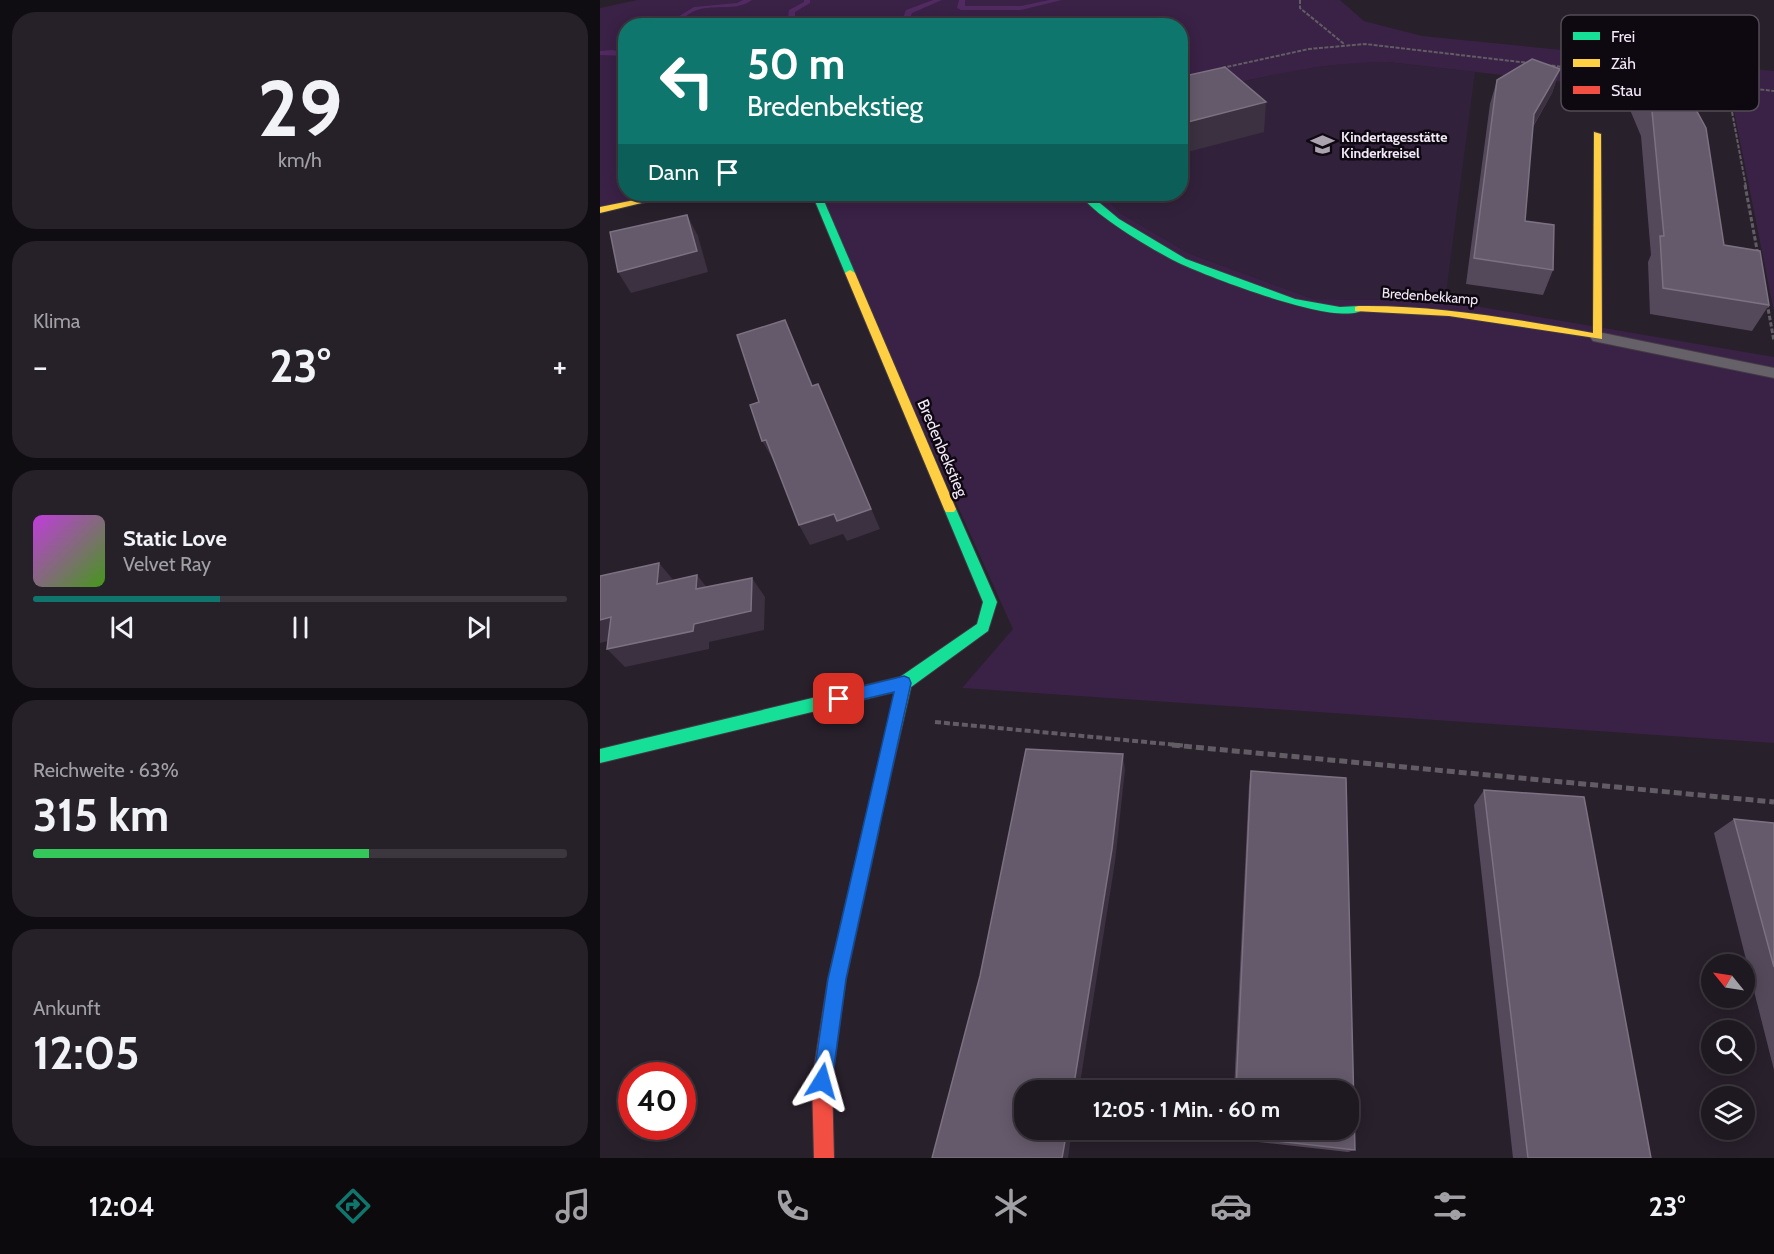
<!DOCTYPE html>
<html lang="de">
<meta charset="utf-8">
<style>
:root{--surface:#1e1820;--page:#262129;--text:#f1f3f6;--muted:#a1a0a5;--line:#3c373e;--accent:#0f766e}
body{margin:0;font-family:Cabin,sans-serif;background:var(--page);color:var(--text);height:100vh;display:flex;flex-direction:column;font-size:22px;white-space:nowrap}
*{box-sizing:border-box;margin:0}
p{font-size:20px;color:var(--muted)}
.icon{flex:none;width:33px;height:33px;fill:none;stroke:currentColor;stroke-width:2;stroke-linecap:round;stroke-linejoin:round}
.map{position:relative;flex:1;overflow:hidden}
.drawer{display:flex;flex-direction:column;gap:12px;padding:12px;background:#100d12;width:600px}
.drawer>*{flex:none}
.banner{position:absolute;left:18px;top:18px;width:570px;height:183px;border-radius:24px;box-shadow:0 3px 15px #0003,0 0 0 2px var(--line);background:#0f766e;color:#fff;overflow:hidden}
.needle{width:39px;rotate:300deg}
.fabs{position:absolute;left:1101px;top:954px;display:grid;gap:12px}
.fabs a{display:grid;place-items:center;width:54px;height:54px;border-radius:50%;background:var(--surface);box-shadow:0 3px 15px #0003,0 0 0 2px var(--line);font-size:30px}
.speed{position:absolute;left:18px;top:1062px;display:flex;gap:12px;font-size:30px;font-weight:700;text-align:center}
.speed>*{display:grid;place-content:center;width:78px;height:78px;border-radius:50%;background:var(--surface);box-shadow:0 3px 15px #0003,0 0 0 2px var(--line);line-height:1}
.speed .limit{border:9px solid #d22;background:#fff;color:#111}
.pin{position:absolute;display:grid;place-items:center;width:51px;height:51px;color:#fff;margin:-26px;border-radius:12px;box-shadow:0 3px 9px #0006}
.me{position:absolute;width:66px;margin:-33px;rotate:8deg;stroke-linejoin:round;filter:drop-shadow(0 0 4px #0008)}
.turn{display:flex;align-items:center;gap:21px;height:126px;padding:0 30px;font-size:27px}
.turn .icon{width:78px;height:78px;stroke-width:2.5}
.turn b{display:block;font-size:42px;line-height:51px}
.then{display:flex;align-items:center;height:57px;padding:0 30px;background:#0003;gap:12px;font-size:22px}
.big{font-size:45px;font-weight:800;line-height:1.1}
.drawer .widget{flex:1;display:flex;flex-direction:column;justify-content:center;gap:9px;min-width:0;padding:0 21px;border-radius:24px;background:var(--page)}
.drawer .dial{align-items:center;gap:0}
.dial b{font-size:78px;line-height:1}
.song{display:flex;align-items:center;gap:18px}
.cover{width:72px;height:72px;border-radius:9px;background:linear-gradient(135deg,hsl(290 70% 55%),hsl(100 70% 35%))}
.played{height:6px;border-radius:3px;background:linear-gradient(90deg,var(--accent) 35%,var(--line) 35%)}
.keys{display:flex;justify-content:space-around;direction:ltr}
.heat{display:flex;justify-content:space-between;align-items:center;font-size:33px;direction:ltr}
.charge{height:9px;border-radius:4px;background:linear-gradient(90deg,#34c759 63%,var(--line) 0)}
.trip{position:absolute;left:414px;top:1080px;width:345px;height:60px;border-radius:24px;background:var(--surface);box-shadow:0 3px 15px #0003,0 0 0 2px var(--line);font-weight:800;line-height:60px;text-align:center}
.menu{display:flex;height:96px;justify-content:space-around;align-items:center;background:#0c0a0d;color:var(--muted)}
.menu .icon{width:42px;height:42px}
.menu .on{color:var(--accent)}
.menu b{font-size:27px;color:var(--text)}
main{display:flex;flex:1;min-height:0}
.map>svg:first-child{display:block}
.built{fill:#32213b}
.green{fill:#3a2146}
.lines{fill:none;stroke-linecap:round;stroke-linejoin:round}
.stream{fill:#502a61;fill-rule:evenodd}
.lane-casing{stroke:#423a44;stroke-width:2}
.fast-casing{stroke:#423a44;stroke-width:2}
.slow-casing{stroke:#423a44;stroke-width:2}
.jam-casing{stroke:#423a44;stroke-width:2}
.path-far3{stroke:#625c65;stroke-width:2;stroke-dasharray:4 1.5;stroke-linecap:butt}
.path-far2{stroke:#625c65;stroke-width:3;stroke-dasharray:4.5 2;stroke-linecap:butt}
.path-far1{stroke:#625c65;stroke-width:4;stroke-dasharray:6 3;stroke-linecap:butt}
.path{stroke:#625c65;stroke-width:5;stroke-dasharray:8 4;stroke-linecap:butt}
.lane{fill:#666069;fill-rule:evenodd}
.fast{fill:#16e098;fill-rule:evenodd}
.slow{fill:#ffcf43;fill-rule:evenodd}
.jam{fill:#f24e42;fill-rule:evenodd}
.wall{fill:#54495a}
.shaded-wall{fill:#3b3140}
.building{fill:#655a6b;stroke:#7b7181;stroke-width:1.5}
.route{fill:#1a73e8;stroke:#114b97;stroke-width:1.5}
.labels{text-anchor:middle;stroke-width:5;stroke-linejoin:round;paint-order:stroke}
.far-poi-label{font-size:14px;font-weight:bold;fill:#f3e9f8;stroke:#0e0811;text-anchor:start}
.far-street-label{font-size:14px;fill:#f3e9f8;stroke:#0e0811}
.street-label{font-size:16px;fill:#f3e9f8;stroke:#0e0811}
.key{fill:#0e0811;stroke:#534c56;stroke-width:1.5}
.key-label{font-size:16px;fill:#f3e9f8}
</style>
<main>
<section class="drawer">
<div class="widget dial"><b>29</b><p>km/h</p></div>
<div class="widget"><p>Klima</p>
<div class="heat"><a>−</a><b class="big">23°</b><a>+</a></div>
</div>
<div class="widget">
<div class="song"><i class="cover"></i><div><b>Static Love</b><p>Velvet Ray</p></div></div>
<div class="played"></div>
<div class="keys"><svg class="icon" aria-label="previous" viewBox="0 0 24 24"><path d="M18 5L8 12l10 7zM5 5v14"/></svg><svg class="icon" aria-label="pause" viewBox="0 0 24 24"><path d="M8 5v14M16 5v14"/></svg><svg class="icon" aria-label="next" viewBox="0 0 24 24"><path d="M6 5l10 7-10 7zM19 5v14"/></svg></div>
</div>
<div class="widget"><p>Reichweite · 63%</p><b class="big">315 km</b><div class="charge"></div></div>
<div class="widget"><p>Ankunft</p><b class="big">12:05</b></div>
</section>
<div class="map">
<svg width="1174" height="1158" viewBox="0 0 1174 1158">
<rect width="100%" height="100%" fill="#28202b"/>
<!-- built -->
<polygon class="built" points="756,62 788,62 875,72 845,301 713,299 588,253 520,213 502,194 580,194 581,96 689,71"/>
<!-- green -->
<g class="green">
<path d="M37 0H740L764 21 822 36 1174 71V312L1132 101 788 62C716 62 649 80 581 96L580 26H26V194H74L0 210V8Z"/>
<polygon points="217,194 502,194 520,213 588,253 713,299 845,301 1174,357 1174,743 362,688 413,629"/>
</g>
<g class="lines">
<!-- stream -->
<g class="stream">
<path d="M143 0H152C135 12 115 4 97 10 84 15 77 26 63 26L94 7 137 3Z"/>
<polygon points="204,0 210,0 210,3 195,12 195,20 184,26 175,26 188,17 189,10 204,2"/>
<polygon points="333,0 342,0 312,13 307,26 300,26 306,10"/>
<polygon points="359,0 365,0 365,6 421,6 449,0 462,0 421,10 361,10 357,8"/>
<polygon points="12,50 26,52 26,56 0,55 0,51"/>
</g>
<defs>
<polygon id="lane" points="998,332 1174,368 1174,378 993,341 990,337 993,333"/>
<g id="fast">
<polygon points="212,194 221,194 255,273 254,275 250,276 245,273"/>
<path d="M480 194H489L519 219 586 259 695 299 740 307 759 306 764 309C741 329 610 277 581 264 556 252 493 215 480 194Z"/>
<polygon points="350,504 356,509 397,602 388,631 311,687 277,835 271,837 265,835 263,829 295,692 0,763 0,749 300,677 377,624 383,602 344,509"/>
</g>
<g id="slow">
<path d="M994 132 1001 134 1002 339 849 316 755 311V307L759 306C838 305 915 319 993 333Z"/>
<polygon points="64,194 79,194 0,213 0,207"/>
<polygon points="250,270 255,273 356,509 354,512 346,512 344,509 245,273"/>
</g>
<polygon id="jam" points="271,821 277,823 279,829 246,979 232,1081 234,1158 214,1158 212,1081 228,979 263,829 265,823"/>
</defs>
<!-- lane casing -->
<use href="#lane" class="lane-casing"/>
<!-- fast casing -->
<use href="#fast" class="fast-casing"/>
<!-- slow casing -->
<use href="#slow" class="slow-casing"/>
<!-- jam casing -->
<use href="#jam" class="jam-casing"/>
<!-- path-far3 -->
<g class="path-far3">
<polyline points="700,0 700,8 744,44"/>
<polyline points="946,65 1019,73"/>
<polyline points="622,68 709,49 765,44 929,63"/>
<polyline points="1062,78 1174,91"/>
<polyline points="1127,85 1146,187"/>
</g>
<!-- path-far2 -->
<g class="path-far2">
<polyline points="1145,185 1158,255"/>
<polyline points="1167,303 1174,341"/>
</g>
<!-- path-far1 -->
<polyline class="path-far1" points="335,722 588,746"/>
<!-- path -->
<polyline class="path" points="572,745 1174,802"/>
<!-- lane -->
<use href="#lane" class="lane"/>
<!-- fast -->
<use href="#fast" class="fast"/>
<!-- slow -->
<use href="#slow" class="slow"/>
<!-- jam -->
<use href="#jam" class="jam"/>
</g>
<!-- wall -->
<g class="wall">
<polygon points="1021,43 1124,245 1169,305 1152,331 1050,314 1048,262 1051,255 1041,136 1012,67"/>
<polygon points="960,69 952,93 933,127 925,221 953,270 943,295 866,284 890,104 897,80"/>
<polygon points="651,771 746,778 755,1150 748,1152 631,1139 632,1130 748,1130 748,1090 634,1090 649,786"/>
<polygon points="884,790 1051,1158 913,1158 874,805"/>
<polygon points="1134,819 1174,823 1174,1070 1114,833"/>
</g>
<!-- shaded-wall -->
<g class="shaded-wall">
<polygon points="960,69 952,93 926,138 934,114"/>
<polygon points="666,102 664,132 580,154 580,124"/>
<polygon points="87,215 98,236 108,272 31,293 18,272"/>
<polygon points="185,320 195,342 221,406 212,386"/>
<polygon points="227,405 280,529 247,541 243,534 210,545 199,525"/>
<polygon points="166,440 174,461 162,441"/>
<polygon points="59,563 75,582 57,584"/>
<polygon points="97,575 112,594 96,589"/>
<polygon points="152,578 165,597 164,630 109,642 109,649 25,667 7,649 94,624"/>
<polygon points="11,617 29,636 0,643 0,620"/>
<polygon points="523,754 525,770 515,862 479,1090 473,1090"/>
<polygon points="467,1130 472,1130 468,1158 462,1158"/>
</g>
<!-- building -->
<g class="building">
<polygon points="1021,43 1088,95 1106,128 1124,245 1160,251 1169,305 1063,288 1060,236 1064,236 1052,111"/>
<polygon points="932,59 960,69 934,114 925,221 954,225 953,270 874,258 897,80"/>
<polygon points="625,67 666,102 580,124 580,77"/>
<polygon points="87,215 97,251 18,272 10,232"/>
<polygon points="185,320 212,386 218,384 271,509 237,521 234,514 199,525 166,440 162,441 150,405 159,402 137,335"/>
<polygon points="59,563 57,584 97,575 96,589 152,578 151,611 94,624 93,631 7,649 11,617 0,620 0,576"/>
<polygon points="426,749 523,754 512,849 473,1090 424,1090 424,1130 467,1130 462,1158 332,1158 380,976"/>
<polygon points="651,771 746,778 755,1150 633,1136 634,1130 748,1130 748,1090 636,1090"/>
<polygon points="884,790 984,797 1051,1158 928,1158"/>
<polygon points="1134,819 1174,823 1174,967"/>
</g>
<!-- route -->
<polygon class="route" points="304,676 309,678 311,683 246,979 232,1081 229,1088 222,1090 216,1088 213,1081 228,979 294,692 239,705 233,703 231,699 233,694 239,692"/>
<!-- icons -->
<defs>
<symbol id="school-bare" viewBox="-9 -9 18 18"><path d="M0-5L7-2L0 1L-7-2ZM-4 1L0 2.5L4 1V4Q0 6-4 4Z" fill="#aca3b0" stroke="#0e0811" stroke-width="2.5" paint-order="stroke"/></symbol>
</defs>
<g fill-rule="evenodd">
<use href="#school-bare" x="706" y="128" width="33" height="33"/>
</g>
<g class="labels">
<!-- far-poi labels -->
<g class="far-poi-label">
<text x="741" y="142">Kindertagesstätte<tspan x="741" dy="16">Kinderkreisel</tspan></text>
</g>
<!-- far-street labels -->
<g class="far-street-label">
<text transform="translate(830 296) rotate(4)" y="5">Bredenbekkamp</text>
</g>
<!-- street labels -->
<g class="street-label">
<text transform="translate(343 448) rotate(67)" y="6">Bredenbekstieg</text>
</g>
</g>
<!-- legend -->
<rect x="961" y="15" width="198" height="96" rx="9" class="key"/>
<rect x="973" y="32" width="27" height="8" fill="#16e098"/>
<rect x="973" y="59" width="27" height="8" fill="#ffcf43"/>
<rect x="973" y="86" width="27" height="8" fill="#f24e42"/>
<g class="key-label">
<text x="1011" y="42">Frei</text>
<text x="1011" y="69">Zäh</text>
<text x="1011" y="96">Stau</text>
</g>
</svg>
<div class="fabs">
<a><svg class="needle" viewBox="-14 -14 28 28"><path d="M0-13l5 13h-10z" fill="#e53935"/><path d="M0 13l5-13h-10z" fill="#a1a0a5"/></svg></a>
<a><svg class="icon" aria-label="search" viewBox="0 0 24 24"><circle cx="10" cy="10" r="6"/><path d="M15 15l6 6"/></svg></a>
<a><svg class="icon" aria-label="layers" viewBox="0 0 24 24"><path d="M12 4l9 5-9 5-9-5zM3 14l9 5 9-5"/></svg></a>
</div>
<div class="speed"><div class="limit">40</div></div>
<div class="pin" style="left:239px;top:699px;background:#d93025"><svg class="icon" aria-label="arrive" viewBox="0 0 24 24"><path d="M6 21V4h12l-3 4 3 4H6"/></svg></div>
<svg class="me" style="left:222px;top:1081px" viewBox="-20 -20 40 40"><path d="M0-17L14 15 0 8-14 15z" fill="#1a73e8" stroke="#fff" stroke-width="4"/></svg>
<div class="trip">12:05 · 1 Min. · 60 m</div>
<div class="banner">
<div class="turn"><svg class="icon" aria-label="left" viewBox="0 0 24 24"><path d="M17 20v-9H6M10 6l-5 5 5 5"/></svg><div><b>50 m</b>Bredenbekstieg</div></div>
<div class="then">Dann<svg class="icon" aria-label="arrive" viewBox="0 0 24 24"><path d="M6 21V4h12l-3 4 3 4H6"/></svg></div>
</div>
</div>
</main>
<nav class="menu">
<b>12:04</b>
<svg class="icon on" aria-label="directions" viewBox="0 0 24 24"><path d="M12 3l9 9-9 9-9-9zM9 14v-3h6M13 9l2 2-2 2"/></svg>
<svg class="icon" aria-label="music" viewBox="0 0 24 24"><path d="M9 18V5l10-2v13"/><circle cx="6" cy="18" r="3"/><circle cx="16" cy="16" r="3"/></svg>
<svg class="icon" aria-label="phone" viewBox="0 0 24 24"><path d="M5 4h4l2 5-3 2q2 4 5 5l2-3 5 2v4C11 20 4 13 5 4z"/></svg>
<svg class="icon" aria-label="climate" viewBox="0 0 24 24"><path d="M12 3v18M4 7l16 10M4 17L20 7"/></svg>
<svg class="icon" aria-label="car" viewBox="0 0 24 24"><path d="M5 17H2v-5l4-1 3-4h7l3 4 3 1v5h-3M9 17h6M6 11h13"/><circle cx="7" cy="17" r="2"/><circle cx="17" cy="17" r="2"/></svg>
<svg class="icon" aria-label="filters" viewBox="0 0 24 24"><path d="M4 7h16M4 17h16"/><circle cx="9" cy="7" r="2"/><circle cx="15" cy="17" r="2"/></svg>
<b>23°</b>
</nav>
